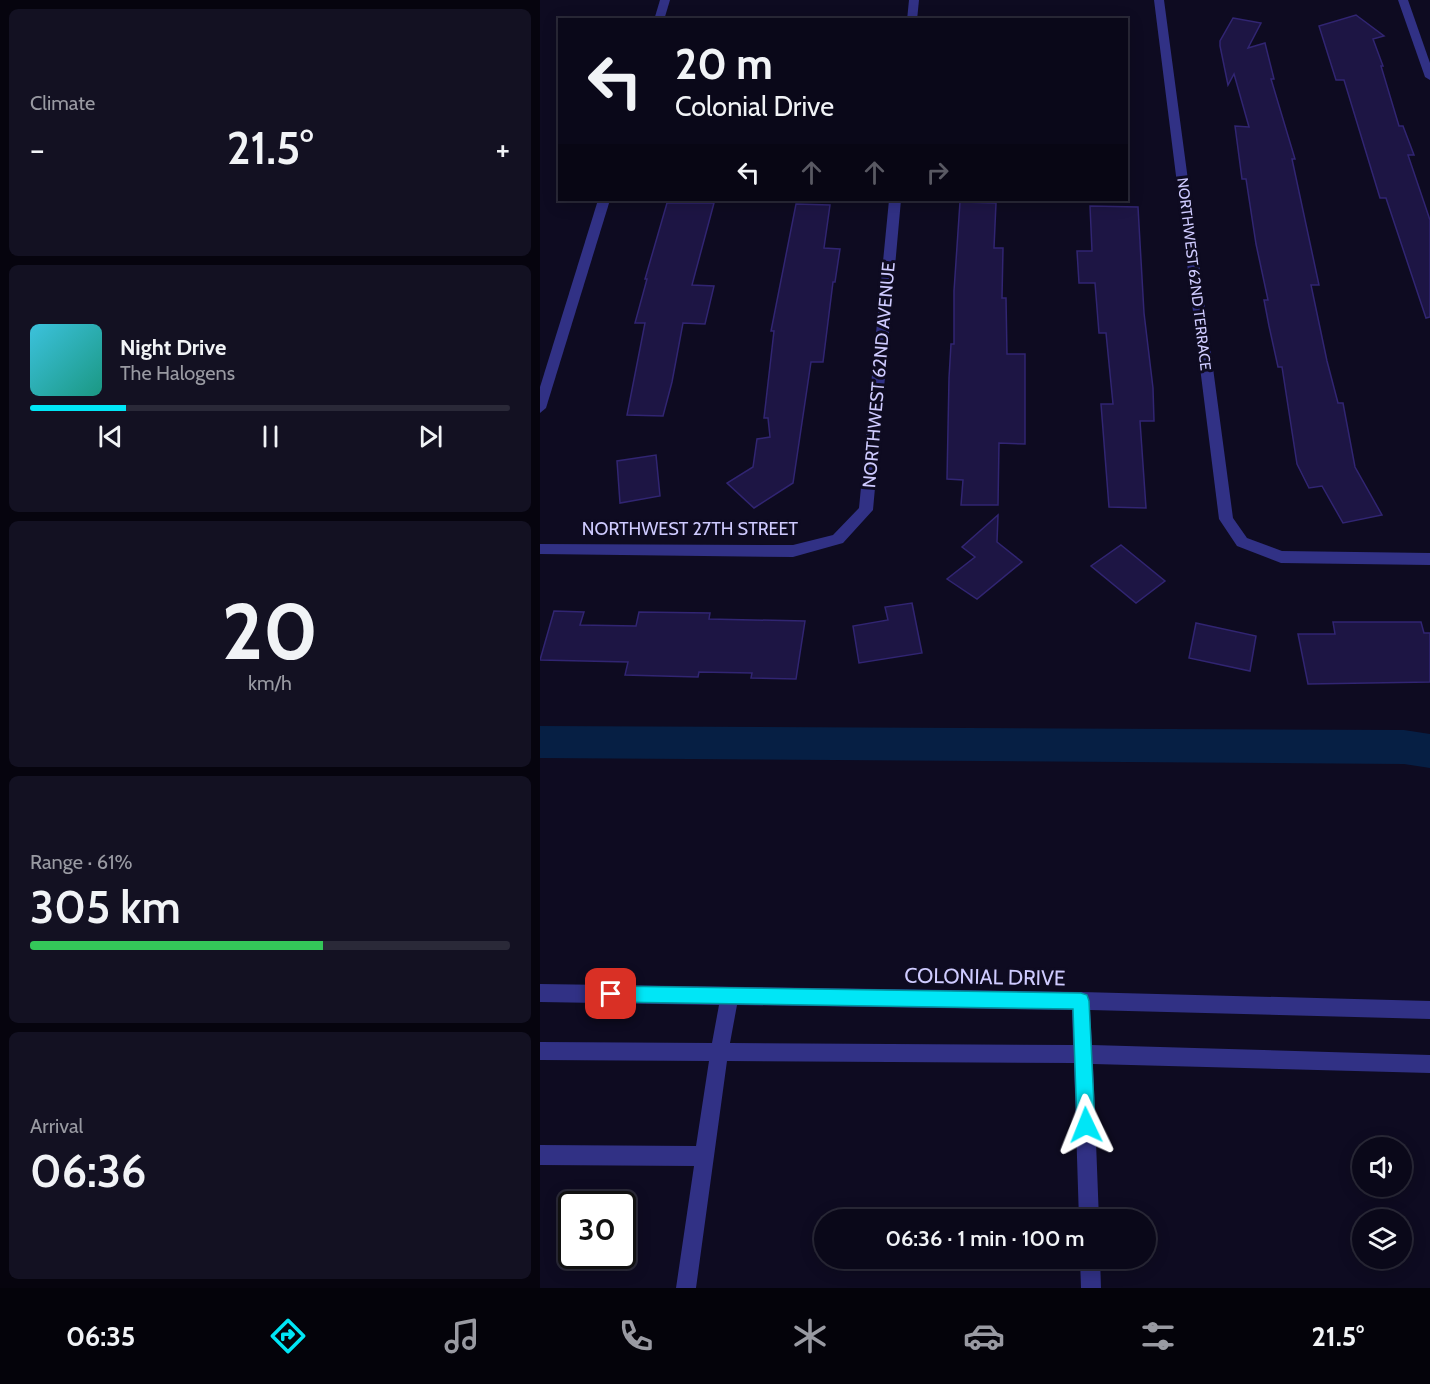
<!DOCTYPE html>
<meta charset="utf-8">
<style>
:root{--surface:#0a0819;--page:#131122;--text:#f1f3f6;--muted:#999aa2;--line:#2a2938;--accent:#00e6f6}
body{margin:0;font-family:Cabin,sans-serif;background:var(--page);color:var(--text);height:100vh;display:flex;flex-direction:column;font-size:22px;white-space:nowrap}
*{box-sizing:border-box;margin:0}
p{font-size:20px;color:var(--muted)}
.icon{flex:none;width:33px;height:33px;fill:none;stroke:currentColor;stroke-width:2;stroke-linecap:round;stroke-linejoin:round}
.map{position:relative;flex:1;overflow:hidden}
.panel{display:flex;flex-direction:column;gap:9px;padding:9px;background:#06040e;width:540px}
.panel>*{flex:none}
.guide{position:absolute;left:18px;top:18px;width:570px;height:183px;border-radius:0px;box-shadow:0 3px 15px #0003,0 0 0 2px var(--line);background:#0a0819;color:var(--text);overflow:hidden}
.fabs{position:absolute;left:812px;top:1137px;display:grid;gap:12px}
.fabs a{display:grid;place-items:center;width:60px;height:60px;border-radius:50%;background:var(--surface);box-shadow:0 3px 15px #0003,0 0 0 2px var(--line);font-size:30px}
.speed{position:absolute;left:18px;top:1191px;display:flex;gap:12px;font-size:30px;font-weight:700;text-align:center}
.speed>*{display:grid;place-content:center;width:78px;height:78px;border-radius:50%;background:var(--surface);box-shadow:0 3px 15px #0003,0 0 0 2px var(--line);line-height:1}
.speed .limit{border:3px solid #111;border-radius:9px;background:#fff;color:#111}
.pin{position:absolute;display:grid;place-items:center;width:51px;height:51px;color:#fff;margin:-26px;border-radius:12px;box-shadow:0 3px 9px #0006}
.me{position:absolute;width:66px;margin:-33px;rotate:358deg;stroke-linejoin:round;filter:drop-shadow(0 0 4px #0008)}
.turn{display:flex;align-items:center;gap:21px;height:126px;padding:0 18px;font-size:27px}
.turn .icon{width:78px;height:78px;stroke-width:2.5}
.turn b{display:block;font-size:42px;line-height:51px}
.lanes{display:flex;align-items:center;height:57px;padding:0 18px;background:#0003;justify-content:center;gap:30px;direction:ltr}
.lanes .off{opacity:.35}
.big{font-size:45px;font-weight:600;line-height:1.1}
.panel .card{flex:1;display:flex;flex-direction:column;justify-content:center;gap:9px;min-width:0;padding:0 21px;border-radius:9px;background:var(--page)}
.panel .dial{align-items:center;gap:0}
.dial b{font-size:78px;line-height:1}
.song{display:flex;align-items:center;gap:18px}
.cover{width:72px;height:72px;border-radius:9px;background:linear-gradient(135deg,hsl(190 70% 55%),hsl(170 70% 35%))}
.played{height:6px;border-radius:3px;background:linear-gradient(90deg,var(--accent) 20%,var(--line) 20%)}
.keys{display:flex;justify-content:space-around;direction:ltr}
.heat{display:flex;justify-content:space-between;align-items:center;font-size:33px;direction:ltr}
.charge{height:9px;border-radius:4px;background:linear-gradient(90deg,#34c759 61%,var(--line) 0)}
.trip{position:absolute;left:274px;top:1209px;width:342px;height:60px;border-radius:30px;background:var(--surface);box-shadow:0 3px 15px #0003,0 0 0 2px var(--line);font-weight:600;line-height:60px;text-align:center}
.dock{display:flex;height:96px;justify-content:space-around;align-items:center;background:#04030a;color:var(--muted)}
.dock .icon{width:42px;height:42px}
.dock .current{color:var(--accent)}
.dock b{font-size:27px;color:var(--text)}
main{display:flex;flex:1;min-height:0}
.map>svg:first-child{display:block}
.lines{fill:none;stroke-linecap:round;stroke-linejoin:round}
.canal{fill:#061f44;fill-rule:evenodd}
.building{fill:#1d1544;stroke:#312572;stroke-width:1.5}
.minor{fill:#313185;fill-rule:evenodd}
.route{fill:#00e6f6;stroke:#0096a0;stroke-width:1.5}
.labels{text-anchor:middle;stroke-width:6;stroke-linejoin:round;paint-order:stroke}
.far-street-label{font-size:15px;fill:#cfcbff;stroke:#0e0b21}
.street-label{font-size:18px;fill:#cfcbff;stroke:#0e0b21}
.near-street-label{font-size:21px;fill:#cfcbff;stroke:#0e0b21}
</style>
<main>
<section class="panel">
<div class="card"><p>Climate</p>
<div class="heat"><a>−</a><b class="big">21.5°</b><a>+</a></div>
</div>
<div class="card">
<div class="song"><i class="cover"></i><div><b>Night Drive</b><p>The Halogens</p></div></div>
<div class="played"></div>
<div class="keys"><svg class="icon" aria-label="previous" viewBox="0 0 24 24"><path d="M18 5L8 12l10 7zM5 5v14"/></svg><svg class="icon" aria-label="pause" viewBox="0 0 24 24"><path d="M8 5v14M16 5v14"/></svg><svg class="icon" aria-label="next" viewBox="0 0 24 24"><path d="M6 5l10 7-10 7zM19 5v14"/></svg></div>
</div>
<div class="card dial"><b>20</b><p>km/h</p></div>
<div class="card"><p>Range · 61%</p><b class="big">305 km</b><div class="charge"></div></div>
<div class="card"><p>Arrival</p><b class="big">06:36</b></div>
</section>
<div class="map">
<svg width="890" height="1288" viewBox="0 0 890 1288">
<rect width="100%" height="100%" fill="#0e0b21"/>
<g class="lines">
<!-- canal -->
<polygon class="canal" points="0,726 864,730 890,734 890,768 864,764 0,758"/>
</g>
<!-- building -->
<g class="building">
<polygon points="816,15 844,36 833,39 843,66 841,66 859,126 863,126 874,155 868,155 890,220 890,317 886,318 846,198 840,198 804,80 796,80 779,26"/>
<polygon points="693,18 721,23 708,48 725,43 734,79 731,79 755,159 752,159 779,285 771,285 787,361 798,403 803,403 815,467 842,515 803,523 782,486 769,488 757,464 742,367 738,367 729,326 724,300 728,300 716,244 706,179 702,179 695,126 709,127 694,74 688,85 680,46 680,41"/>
<polygon points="420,202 456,203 454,248 463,248 462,298 466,298 467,354 485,354 485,444 459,443 458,505 421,505 423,480 407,479 409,378 411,344 414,344 414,291"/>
<polygon points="127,203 174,203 152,285 174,286 165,324 143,323 132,382 123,416 87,415 105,323 95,323 107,279 105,279"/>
<polygon points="256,204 290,205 284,248 300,249 295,282 293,282 283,362 271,362 253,483 214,508 187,483 213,467 217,439 230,437 228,418 224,418 234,331 231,331"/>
<polygon points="550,206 598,207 604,313 613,388 614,421 600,421 606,508 569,507 561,404 573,404 566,333 559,333 555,283 539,283 537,251 552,251"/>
<polygon points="116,455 120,496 80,503 77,461"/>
<polygon points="458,515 457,542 482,562 437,599 407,579 435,557 422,547"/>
<polygon points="581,545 625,581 596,603 551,566"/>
<polygon points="372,603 382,653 319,663 313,626 348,620 345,607"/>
<polygon points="14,611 44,612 40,625 96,626 99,612 170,613 169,619 265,621 256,679 211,678 212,673 159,672 158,677 85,675 88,662 0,660"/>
<polygon points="793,622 881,622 884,633 890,633 890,682 768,684 758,634 795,634"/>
<polygon points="656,623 716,636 710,671 649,658"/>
</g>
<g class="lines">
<!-- minor -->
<g class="minor">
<polygon points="120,0 130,0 124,20 114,20"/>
<polygon points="369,0 379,0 377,20 367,20"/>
<polygon points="614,0 624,0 693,518 707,538 742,551 890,553 890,565 741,563 697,546 679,519"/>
<polygon points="858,0 868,0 890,63 890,80 885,77"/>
<polygon points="58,200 70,200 6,408 0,413 0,387"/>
<polygon points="349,200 361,200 333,510 303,543 253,557 0,554 0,544 253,545 293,535 319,508"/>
<path d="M0 984 541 992 890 1001V1019L550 1010 552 1045 890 1055V1073L553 1064 559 1220H539L534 1063 187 1061 156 1288H136L154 1166 0 1165V1145L156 1146 169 1061 0 1060V1042L172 1043 179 1005 0 1002ZM197 1005 532 1010 533 1045 190 1043Z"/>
<polygon points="540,1258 560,1258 561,1288 541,1288"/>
</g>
</g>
<!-- route -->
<polygon class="route" points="71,986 541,993 547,995 549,1001 555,1125 552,1131 546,1133 540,1131 537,1125 533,1009 71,1002 65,1000 63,994 65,988"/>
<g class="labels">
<!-- far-street labels -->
<g class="far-street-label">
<text transform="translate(654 274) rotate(83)" y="5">NORTHWEST 62ND TERRACE</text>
</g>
<!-- street labels -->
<g class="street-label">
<text transform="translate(339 375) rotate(-85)" y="6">NORTHWEST 62ND AVENUE</text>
<text x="150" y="535">NORTHWEST 27TH STREET</text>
</g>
<!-- near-street labels -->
<g class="near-street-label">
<text transform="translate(445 977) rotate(1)" y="7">COLONIAL DRIVE</text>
</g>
</g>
</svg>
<div class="fabs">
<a><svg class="icon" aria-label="sound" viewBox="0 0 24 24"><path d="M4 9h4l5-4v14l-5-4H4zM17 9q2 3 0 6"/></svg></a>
<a><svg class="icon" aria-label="layers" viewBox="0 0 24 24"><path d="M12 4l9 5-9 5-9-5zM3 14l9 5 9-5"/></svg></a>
</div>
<div class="speed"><div class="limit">30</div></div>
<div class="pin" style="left:71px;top:994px;background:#d93025"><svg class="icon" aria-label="arrive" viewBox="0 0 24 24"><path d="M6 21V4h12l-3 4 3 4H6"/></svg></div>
<svg class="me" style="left:546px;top:1125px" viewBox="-20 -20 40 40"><path d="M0-17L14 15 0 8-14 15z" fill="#00e6f6" stroke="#fff" stroke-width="4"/></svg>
<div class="trip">06:36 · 1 min · 100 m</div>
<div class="guide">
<div class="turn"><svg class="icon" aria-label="left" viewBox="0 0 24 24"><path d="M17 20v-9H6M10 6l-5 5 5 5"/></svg><div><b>20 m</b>Colonial Drive</div></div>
<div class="lanes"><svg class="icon" aria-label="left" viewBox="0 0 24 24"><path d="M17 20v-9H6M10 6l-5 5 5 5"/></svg><svg class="icon off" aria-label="ahead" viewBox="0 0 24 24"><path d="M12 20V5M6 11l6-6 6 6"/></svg><svg class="icon off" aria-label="ahead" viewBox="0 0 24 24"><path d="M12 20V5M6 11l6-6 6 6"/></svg><svg class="icon off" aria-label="right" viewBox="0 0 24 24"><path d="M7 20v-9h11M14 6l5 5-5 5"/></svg></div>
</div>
</div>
</main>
<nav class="dock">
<b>06:35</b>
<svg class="icon current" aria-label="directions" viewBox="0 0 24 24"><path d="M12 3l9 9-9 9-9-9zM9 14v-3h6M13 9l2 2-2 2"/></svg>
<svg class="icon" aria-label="music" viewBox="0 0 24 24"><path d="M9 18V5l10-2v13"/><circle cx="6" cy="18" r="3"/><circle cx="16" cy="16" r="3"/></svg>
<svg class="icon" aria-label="phone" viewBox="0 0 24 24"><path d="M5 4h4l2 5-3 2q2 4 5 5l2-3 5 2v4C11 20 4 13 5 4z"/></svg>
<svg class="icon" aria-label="climate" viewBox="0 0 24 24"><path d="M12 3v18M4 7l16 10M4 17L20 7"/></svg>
<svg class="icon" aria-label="car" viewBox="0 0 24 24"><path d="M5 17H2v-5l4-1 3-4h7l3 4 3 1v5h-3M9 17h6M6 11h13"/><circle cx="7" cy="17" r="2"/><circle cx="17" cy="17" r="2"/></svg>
<svg class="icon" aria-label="filters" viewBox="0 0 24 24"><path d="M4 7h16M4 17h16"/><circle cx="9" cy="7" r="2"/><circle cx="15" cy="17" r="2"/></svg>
<b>21.5°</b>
</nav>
